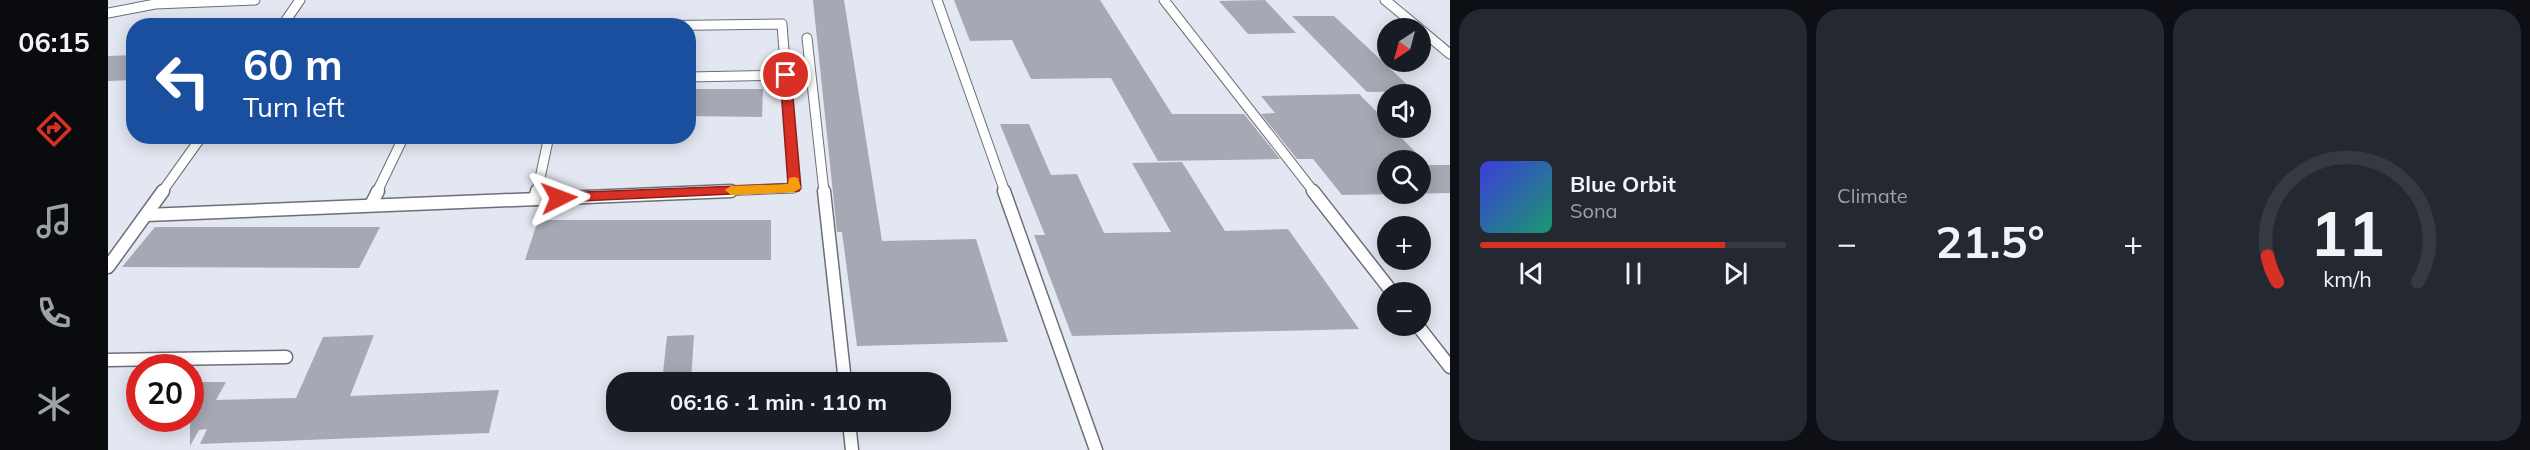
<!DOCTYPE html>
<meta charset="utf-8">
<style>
:root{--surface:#171b24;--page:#242831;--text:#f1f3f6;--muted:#9ea1a6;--line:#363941;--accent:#d93025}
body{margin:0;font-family:Mulish,sans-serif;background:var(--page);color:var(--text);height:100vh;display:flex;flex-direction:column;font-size:22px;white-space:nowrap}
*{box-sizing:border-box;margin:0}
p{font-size:20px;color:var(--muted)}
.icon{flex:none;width:33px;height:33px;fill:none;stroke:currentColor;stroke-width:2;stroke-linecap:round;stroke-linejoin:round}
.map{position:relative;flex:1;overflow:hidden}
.drawer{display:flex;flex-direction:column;gap:9px;padding:9px;background:#0d0f14;width:1080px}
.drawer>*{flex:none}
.hud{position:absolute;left:18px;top:18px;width:570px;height:126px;border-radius:24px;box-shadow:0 3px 15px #0003;background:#1a4fa0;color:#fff;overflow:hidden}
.needle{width:39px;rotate:216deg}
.controls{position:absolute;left:1269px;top:18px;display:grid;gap:12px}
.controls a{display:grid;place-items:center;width:54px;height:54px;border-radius:50%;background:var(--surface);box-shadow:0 3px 15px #0003;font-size:30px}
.speed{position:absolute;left:18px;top:354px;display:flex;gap:12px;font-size:30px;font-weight:700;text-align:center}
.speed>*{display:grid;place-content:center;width:78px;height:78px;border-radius:50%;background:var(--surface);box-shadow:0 3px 15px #0003;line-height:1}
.speed .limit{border:9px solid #d22;background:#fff;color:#111}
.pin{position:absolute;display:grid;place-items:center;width:51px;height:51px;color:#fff;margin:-26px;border:3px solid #fff;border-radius:50%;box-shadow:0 2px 6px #0007}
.me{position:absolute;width:66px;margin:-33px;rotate:87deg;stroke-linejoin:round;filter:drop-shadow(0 0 4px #0008)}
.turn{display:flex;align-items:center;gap:21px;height:126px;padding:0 18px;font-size:27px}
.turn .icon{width:78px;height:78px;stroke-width:2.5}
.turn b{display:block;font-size:42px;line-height:51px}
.big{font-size:45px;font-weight:700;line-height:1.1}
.drawer .card{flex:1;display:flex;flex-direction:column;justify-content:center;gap:9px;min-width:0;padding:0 21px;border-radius:24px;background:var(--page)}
.drawer .dial{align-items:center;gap:0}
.dial svg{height:156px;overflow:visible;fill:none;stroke:var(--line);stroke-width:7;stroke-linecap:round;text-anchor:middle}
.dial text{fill:var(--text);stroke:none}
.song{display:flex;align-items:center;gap:18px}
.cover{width:72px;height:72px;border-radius:9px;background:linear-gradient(135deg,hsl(240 70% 55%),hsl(160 70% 35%))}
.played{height:6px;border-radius:3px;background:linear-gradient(90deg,var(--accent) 80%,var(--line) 80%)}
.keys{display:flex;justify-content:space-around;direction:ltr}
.heat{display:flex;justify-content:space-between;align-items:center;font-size:33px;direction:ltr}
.drawer .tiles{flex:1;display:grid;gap:9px;grid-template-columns:repeat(3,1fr)}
.trip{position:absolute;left:498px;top:372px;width:345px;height:60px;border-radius:24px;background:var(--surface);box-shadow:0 3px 15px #0003;font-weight:700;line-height:60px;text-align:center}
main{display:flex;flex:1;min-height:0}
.tabs{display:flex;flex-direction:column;width:108px;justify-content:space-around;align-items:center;background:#090b0e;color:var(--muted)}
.tabs .icon{width:42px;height:42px}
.tabs .active{color:var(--accent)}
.tabs b{font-size:27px;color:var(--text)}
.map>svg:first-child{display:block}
.building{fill:#a6a9b3;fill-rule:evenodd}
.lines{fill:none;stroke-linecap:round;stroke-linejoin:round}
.service-far1-casing{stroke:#6c6f78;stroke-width:11}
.service-casing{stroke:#6c6f78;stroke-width:15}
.service-far1{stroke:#fff;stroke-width:9}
.service{stroke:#fff;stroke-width:12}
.route{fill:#d93025;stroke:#8d1f18;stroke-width:1.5}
.slow{fill:#f59e0b}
</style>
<main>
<nav class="tabs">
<b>06:15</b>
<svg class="icon active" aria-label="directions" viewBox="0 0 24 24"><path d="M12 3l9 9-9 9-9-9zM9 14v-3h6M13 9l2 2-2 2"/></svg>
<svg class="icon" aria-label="music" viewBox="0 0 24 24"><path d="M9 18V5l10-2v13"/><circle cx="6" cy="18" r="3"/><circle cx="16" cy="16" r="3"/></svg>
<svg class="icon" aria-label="phone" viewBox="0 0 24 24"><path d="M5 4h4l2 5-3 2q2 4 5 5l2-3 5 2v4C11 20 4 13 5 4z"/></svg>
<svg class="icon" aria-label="climate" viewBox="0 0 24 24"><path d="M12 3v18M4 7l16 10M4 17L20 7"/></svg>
</nav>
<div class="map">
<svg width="1342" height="450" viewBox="0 0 1342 450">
<rect width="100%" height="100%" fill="#e3e7f1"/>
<!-- building -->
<g class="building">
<polygon points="705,0 736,0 774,241 868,239 900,342 749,346 734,232 729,232"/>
<polygon points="846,0 992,0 1064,114 1136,114 1172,159 1050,161 1003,78 923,79 904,40 862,41"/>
<polygon points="1157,0 1188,33 1140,34 1111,1"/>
<polygon points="1184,16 1226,16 1306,91 1259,92"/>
<polygon points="26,55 26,80 0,81 0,56"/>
<polygon points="580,89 655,89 654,117 580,116"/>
<path d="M1251 94 1280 123V128H1284L1320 165H1342V193L1234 195 1205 159H1189L1153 114 1167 113 1153 96ZM1280 160H1312V194H1280Z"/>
<polygon points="892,124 921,124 943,175 969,174 996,233 1063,232 1024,163 1074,162 1117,231 1180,229 1251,329 964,336 926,235 937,235"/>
<polygon points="430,220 663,220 663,260 417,260"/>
<polygon points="47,227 272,227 251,268 14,267"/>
<polygon points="266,335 242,396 391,390 381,433 92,444 99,429 91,430 82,446 82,382 118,382 108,400 188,398 215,337"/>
<polygon points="586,335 583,382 554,382 559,336"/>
</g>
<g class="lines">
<defs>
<g id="service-far1">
<polyline points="829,0 897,192"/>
<polyline points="1056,0 1206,192"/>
<polyline points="1277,0 1311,28"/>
<polyline points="0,13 47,4 147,0"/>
<polyline points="174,26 192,0"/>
<polyline points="532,26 674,24 686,188 587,192"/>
<polyline points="1312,29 1342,54"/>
<polyline points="699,38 716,192"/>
<polyline points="580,77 678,75"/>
<polyline points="54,192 94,136"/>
<polyline points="269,192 296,136"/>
<polyline points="429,192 441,136"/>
</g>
<g id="service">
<polyline points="716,191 737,382"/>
<polyline points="896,191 988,450"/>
<polyline points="1205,191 1284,292"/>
<polyline points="427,199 429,191"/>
<polyline points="263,205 270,191"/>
<polyline points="38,215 623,191"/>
<polyline points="0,267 55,191"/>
<polyline points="1310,326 1342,367"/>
<polyline points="0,360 178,357"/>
<polyline points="741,422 744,450"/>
</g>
</defs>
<!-- service-far1 casing -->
<use href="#service-far1" class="service-far1-casing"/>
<!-- service casing -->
<use href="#service" class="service-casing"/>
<!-- service-far1 -->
<use href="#service-far1" class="service-far1"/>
<!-- service -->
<use href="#service" class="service"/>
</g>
<!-- route -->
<polygon class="route" points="678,72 683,75 693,188 691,191 451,202 444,198 451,193 680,184 672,75"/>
<!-- slow -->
<polygon class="slow" points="686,177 690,178 693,188 686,192 623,195 617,190 623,186 680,184 681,178"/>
</svg>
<div class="controls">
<a><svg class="needle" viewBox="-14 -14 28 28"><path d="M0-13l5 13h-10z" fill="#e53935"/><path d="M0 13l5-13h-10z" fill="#9ea1a6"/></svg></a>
<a><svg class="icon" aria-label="sound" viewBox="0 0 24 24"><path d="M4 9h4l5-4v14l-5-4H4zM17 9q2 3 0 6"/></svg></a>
<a><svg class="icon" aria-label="search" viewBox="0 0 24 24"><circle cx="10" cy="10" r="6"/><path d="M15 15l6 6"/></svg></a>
<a>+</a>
<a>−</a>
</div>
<div class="speed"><div class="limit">20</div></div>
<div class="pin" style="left:678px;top:75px;background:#d93025"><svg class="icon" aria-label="arrive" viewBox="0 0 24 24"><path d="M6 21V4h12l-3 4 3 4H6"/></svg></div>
<svg class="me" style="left:451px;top:198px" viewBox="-20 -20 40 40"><path d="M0-17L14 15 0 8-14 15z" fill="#d93025" stroke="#fff" stroke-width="4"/></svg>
<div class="trip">06:16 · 1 min · 110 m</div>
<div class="hud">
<div class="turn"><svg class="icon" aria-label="left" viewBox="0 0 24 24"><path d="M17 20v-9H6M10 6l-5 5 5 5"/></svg><div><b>60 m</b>Turn left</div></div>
</div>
</div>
<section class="drawer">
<div class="tiles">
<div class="card">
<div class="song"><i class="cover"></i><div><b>Blue Orbit</b><p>Sona</p></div></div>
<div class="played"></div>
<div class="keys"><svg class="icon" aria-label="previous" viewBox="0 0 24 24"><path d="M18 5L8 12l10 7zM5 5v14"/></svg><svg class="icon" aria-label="pause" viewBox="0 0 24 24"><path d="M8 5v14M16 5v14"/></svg><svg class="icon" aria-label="next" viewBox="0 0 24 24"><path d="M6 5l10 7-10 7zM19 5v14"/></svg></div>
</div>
<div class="card"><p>Climate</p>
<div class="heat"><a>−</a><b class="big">21.5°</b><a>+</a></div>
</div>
<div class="card dial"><svg viewBox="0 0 100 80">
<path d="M14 69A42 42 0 1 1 86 69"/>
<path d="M14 69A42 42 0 0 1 9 56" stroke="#d93025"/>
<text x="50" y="56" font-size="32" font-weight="700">11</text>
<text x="50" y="72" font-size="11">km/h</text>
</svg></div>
</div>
</section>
</main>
